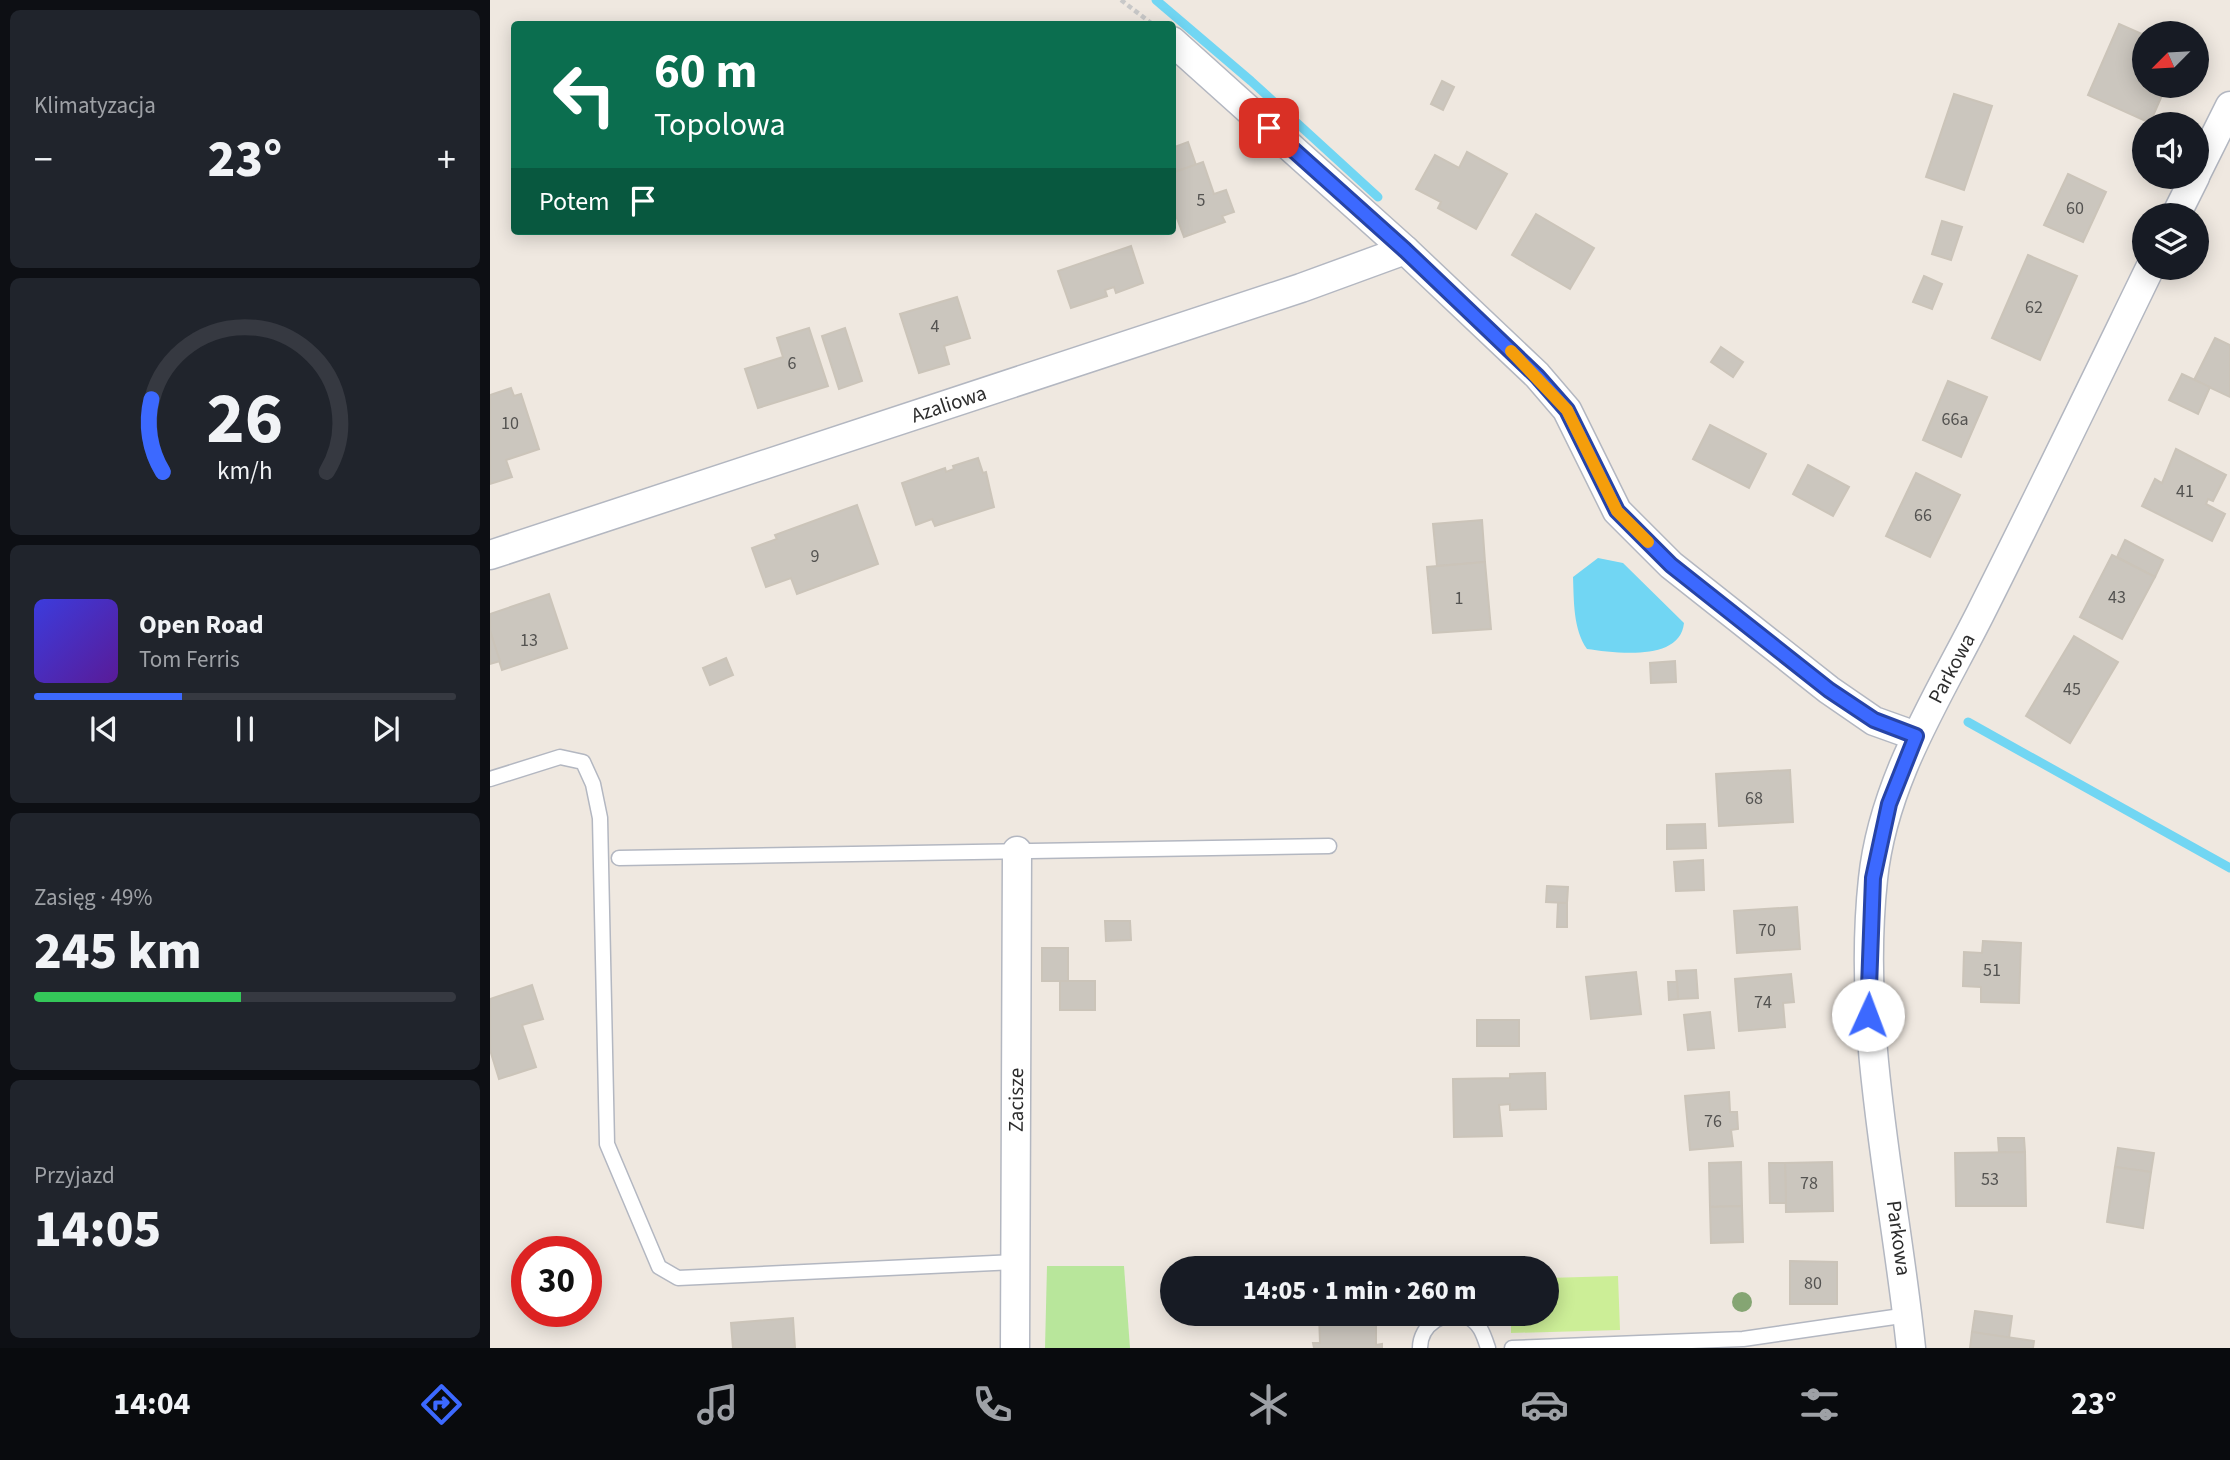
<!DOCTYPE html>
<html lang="pl">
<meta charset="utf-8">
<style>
:root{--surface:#171b24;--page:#20242c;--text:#f1f3f6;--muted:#9ea1a6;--line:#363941;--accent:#3c69ff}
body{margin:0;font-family:"Source Sans 3",sans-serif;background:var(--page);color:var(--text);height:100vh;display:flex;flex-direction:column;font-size:26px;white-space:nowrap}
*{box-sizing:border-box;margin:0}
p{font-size:23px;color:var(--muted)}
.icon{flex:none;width:38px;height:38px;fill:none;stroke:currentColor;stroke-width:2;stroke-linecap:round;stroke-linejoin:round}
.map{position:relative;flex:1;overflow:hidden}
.panel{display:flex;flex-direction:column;gap:10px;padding:10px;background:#0d0f14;width:490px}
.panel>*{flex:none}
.banner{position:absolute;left:21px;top:21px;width:665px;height:214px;border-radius:7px;box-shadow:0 4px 18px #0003;background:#0b6e4f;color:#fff;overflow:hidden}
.needle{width:46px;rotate:246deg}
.tools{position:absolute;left:1642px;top:21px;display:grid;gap:14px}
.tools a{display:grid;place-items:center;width:77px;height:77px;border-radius:50%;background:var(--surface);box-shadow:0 4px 18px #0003;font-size:35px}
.speed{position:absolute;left:21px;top:1236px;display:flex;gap:14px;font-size:35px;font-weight:700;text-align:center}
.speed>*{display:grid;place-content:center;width:91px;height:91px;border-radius:50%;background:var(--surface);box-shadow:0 4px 18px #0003;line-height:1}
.speed .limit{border:10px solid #d22;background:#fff;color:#111}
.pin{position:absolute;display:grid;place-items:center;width:60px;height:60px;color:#fff;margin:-30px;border-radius:14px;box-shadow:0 4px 10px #0006}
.me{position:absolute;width:77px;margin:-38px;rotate:2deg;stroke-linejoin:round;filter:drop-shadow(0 0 5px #0008)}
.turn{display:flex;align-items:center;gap:24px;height:147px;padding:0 28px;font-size:32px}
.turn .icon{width:91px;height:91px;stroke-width:2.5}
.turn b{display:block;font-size:49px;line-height:60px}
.then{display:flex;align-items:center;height:66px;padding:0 28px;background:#0003;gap:14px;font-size:26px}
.big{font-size:52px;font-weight:800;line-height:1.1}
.panel .widget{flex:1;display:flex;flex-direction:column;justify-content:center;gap:10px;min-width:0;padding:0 24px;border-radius:10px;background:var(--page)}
.panel .dial{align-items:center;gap:0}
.dial svg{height:182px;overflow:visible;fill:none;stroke:var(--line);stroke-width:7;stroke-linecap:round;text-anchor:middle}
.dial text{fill:var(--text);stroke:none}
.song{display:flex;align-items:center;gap:21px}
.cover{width:84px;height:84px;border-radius:10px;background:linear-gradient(135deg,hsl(240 70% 55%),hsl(270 70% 35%))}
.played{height:7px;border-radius:4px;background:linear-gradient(90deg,var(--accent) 35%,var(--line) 35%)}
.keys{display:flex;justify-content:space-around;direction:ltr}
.heat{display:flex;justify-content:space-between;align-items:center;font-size:38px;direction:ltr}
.charge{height:10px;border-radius:5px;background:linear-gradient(90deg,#34c759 49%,var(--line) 0)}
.trip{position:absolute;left:670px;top:1256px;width:399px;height:70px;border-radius:35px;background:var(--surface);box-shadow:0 4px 18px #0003;font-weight:800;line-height:70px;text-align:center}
.tabs{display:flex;height:112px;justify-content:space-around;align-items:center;background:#090b0e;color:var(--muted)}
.tabs .icon{width:49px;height:49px}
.tabs .active{color:var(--accent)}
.tabs b{font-size:32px;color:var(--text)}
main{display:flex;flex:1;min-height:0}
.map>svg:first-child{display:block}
.green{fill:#b8e69b}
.pitch{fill:#ccee97}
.water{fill:#71d6f3}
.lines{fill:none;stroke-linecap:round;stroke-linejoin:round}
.stream{stroke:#71d6f3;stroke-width:9}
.building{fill:#cbc6be;stroke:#cbc4b9;stroke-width:2}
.lane-casing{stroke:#b3b7c1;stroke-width:17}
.street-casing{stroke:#b3b7c1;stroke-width:31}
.path{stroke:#c8c8c8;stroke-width:4.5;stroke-dasharray:5 3.5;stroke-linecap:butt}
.lane{stroke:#fff;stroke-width:14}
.street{stroke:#fff;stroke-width:28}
.tree{fill:#85a573}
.route-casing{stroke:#2744a6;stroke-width:18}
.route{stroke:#3c69ff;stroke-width:12}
.slow{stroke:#f59e0b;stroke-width:12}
.labels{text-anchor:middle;stroke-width:5;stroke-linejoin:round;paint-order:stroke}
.number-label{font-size:18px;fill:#545351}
.street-label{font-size:21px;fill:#2d2d2d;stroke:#fff}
</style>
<main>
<section class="panel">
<div class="widget"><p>Klimatyzacja</p>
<div class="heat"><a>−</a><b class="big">23°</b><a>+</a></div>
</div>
<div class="widget dial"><svg viewBox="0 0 100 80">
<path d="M14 69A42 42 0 1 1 86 69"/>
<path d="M14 69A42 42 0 0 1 9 37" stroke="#3c69ff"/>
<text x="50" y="56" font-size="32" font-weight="700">26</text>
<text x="50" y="72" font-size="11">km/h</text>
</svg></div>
<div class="widget">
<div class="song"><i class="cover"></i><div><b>Open Road</b><p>Tom Ferris</p></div></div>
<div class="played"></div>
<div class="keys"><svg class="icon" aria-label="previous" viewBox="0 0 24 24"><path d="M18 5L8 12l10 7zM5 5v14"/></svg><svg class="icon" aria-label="pause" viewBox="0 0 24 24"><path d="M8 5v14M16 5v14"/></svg><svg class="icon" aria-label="next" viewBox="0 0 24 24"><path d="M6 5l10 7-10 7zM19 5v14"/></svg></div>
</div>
<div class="widget"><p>Zasięg · 49%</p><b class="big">245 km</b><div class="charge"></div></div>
<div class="widget"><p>Przyjazd</p><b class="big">14:05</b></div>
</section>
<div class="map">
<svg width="1740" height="1348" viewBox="0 0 1740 1348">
<rect width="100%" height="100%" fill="#efe8e0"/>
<!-- green -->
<polygon class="green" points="557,1266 634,1266 640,1348 555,1348"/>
<!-- pitch -->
<polygon class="pitch" points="1128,1276 1130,1330 1021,1333 1021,1314 1057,1314 1057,1278"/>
<!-- water -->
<path class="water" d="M1108 558 1133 563 1194 623C1190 662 1126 653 1097 649 1083 629 1084 601 1083 577Z"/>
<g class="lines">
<!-- stream -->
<g class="stream">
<polyline points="666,0 761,81 888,197"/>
<polyline points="1478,722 1740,868"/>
</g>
</g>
<!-- building -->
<g class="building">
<polygon points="1629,24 1654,35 1654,86 1676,86 1660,123 1598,95"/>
<polygon points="952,81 964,87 953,110 941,104"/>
<polygon points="1464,94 1502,106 1474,190 1436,177"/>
<polygon points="698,142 706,165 682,173 682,148"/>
<polygon points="977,152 1017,174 986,229 948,208 951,202 926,189 945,155 969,168"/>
<polygon points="713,162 724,194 736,190 744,212 732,216 735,222 694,237 682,205 682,173"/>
<polygon points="1578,174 1616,192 1593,242 1554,225"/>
<polygon points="1046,214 1104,248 1080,289 1022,255"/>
<polygon points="1452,221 1472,227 1461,260 1442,254"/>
<polygon points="641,246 653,283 626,293 624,287 615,290 617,296 581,308 568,271"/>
<polygon points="1538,255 1587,276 1550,360 1502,338"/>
<polygon points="1434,276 1452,284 1442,309 1423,302"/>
<polygon points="467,297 480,338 454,346 459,364 429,373 410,314"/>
<polygon points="319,328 338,386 268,408 255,369 293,357 287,338"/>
<polygon points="355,328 372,381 349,389 332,336"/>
<polygon points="1725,338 1740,345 1740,397 1704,380"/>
<polygon points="1231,347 1253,362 1243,377 1221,362"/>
<polygon points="1692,374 1720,387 1708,414 1679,400"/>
<polygon points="1458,381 1497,397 1471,457 1433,440"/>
<polygon points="21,388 24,396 31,394 49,449 16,460 22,477 0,484 0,395"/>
<polygon points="1220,425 1276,454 1259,488 1203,459"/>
<polygon points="1686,449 1736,475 1723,501 1718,499 1716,504 1735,514 1722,541 1652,506 1665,479 1672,483"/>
<polygon points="488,458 493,473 496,472 504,507 445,526 442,519 426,525 412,483 455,468 456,472 464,469 463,466"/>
<polygon points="1318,465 1359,487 1343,516 1303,494"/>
<polygon points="1426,473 1470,495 1440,557 1396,536"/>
<polygon points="367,505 388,564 307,594 301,578 276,587 262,548 287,539 285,535"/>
<polygon points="992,520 995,562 947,566 943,524"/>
<polygon points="1635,540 1673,560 1665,577 1627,557"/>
<polygon points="1622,555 1665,577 1632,639 1590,617"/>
<polygon points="995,562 1001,629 943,633 937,567"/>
<polygon points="59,594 77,648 12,670 0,631 0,614"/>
<polygon points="0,631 10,661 0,664"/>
<polygon points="1584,636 1628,662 1580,743 1536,716"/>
<polygon points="236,658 243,675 220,685 213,668"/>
<polygon points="1185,661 1186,682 1161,683 1160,663"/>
<polygon points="1300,770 1303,822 1229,826 1226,774"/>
<polygon points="1215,824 1216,848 1177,849 1177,825"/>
<polygon points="1213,860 1214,890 1186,891 1184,862"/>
<polygon points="1057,886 1078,887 1077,903 1056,902"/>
<polygon points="1068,903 1077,903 1077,927 1067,927"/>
<polygon points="1307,907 1310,949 1247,953 1244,911"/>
<polygon points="615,921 640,921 641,940 616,941"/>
<polygon points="1493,941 1531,943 1529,1003 1491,1002 1491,987 1473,986 1474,952 1492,953"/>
<rect x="552" y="948" width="26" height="33"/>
<polygon points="1206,970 1208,998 1188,999 1186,971"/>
<polygon points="1146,972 1151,1014 1101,1019 1096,977"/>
<polygon points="1301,974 1304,1002 1293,1003 1295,1027 1249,1031 1245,979"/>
<rect x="570" y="981" width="35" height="29"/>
<polygon points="1178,982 1187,982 1188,999 1179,1000"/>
<polygon points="42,985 53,1019 32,1025 46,1067 9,1079 0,1050 0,999"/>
<polygon points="1220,1012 1224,1048 1198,1050 1194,1015"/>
<rect x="987" y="1020" width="42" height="26"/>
<polygon points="1055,1073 1056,1109 1020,1110 1020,1104 1009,1105 1012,1136 964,1137 963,1079 1020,1078 1020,1074"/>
<polygon points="1239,1092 1240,1112 1247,1112 1248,1129 1241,1130 1243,1146 1200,1150 1195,1096"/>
<polygon points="1508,1138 1534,1138 1535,1152 1509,1152"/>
<polygon points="1628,1148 1664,1153 1661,1172 1625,1167"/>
<polygon points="1535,1152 1536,1206 1466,1206 1465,1153"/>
<polygon points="1251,1162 1252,1206 1220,1207 1219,1163"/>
<polygon points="1342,1162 1343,1211 1296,1212 1295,1163"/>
<polygon points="1279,1163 1295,1163 1296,1203 1280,1203"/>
<polygon points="1625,1167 1661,1172 1653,1228 1617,1222"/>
<polygon points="1252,1206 1253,1242 1221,1243 1220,1207"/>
<polygon points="1300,1261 1347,1262 1347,1304 1300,1304"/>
<polygon points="1485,1311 1522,1316 1519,1338 1482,1332"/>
<polygon points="829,1314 886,1314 886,1345 892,1344 892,1348 824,1348 823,1343 830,1343"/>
<polygon points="303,1318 305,1348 243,1348 241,1323"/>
<polygon points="1482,1332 1544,1341 1543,1348 1480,1348"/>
</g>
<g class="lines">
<defs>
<g id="lane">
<polyline points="0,779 70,757 93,762 103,784 110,818 117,1144 169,1267 188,1278 525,1262"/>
<polyline points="129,858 839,846"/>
<path d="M930 1348C930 1325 955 1308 977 1317 990 1322 994 1336 998 1348"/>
<polyline points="1022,1348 1253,1339 1418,1315"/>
</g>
<g id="street">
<polyline points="682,41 915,250 1047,375 1077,410 1127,511 1181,565 1339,690 1384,721 1426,736"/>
<polyline points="1706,174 1740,106"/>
<polyline points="1686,215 1705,177"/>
<path id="s1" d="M0 555 811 288 915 250"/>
<path id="s2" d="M525 1348 527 851"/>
<path id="s3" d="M1421 1348C1405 1194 1366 1034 1383 879 1393 782 1447 699 1490 614 1548 499 1604 383 1660 268"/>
</g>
</defs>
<!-- lane casing -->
<use href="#lane" class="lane-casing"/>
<!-- street casing -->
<use href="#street" class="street-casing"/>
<!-- path -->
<polyline class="path" points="631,0 661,23"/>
<!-- lane -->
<use href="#lane" class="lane"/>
<!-- street -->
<use href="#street" class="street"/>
</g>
<!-- trees -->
<circle class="tree" cx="1252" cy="1302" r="10"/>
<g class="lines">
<defs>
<polyline id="route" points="779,128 915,250 1047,376 1077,410 1127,511 1181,565 1339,690 1384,720 1426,736 1399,804 1383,878 1378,1015"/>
</defs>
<!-- route casing -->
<use href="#route" class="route-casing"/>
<!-- route -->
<use href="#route" class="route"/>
<!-- slow -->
<polyline class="slow" points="1021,351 1077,410 1127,511 1158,542"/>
</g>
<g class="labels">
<!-- number labels -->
<g class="number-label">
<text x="711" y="206">5</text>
<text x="1585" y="214">60</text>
<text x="1544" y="313">62</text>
<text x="445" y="332">4</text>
<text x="302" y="369">6</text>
<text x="1465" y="425">66a</text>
<text x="20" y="429">10</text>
<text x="1695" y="497">41</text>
<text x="1433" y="521">66</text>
<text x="325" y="562">9</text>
<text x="1627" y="603">43</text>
<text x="969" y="604">1</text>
<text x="39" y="646">13</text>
<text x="1582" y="695">45</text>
<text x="1264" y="804">68</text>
<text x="1277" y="936">70</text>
<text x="1502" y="976">51</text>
<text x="1273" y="1008">74</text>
<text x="1223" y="1127">76</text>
<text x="1500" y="1185">53</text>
<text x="1319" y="1189">78</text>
<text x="1323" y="1289">80</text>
</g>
<!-- street labels -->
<g class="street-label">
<text dy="7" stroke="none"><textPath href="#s1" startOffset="483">Azaliowa</textPath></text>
<text dy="7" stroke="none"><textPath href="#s3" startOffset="698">Parkowa</textPath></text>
<text dy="7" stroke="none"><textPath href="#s2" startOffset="248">Zacisze</textPath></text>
<text transform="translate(1409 1238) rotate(82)" y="7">Parkowa</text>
</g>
</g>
</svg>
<div class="tools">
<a><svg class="needle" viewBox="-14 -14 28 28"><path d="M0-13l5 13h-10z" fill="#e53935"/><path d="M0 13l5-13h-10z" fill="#9ea1a6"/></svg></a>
<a><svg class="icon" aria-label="sound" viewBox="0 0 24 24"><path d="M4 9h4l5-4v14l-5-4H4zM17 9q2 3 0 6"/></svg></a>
<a><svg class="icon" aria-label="layers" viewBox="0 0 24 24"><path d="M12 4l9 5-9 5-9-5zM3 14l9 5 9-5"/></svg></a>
</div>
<div class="speed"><div class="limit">30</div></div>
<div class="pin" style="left:779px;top:128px;background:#d93025"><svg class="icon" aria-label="arrive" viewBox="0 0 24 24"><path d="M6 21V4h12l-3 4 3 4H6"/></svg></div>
<svg class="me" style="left:1378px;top:1015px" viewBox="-20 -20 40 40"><circle r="19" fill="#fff"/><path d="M0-13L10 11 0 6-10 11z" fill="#3c69ff"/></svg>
<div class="trip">14:05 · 1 min · 260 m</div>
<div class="banner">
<div class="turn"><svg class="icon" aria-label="left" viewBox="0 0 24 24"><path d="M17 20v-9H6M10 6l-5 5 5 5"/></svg><div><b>60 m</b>Topolowa</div></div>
<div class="then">Potem<svg class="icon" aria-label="arrive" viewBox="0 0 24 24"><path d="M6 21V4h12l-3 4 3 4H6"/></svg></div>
</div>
</div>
</main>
<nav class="tabs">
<b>14:04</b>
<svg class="icon active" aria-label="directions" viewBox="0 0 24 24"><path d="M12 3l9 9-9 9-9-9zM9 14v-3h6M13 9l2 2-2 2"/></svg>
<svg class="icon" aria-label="music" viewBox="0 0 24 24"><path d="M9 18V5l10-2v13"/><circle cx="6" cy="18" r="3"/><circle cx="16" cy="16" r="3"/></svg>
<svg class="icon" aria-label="phone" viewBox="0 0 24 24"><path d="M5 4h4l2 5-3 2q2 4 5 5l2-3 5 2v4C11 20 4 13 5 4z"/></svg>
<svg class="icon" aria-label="climate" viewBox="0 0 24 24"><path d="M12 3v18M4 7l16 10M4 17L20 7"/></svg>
<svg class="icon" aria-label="car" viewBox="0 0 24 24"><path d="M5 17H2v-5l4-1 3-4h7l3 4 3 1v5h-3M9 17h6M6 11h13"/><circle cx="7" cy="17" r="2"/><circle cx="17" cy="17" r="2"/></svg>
<svg class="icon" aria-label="filters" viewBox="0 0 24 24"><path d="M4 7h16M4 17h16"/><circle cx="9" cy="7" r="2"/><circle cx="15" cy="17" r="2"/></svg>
<b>23°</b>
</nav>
